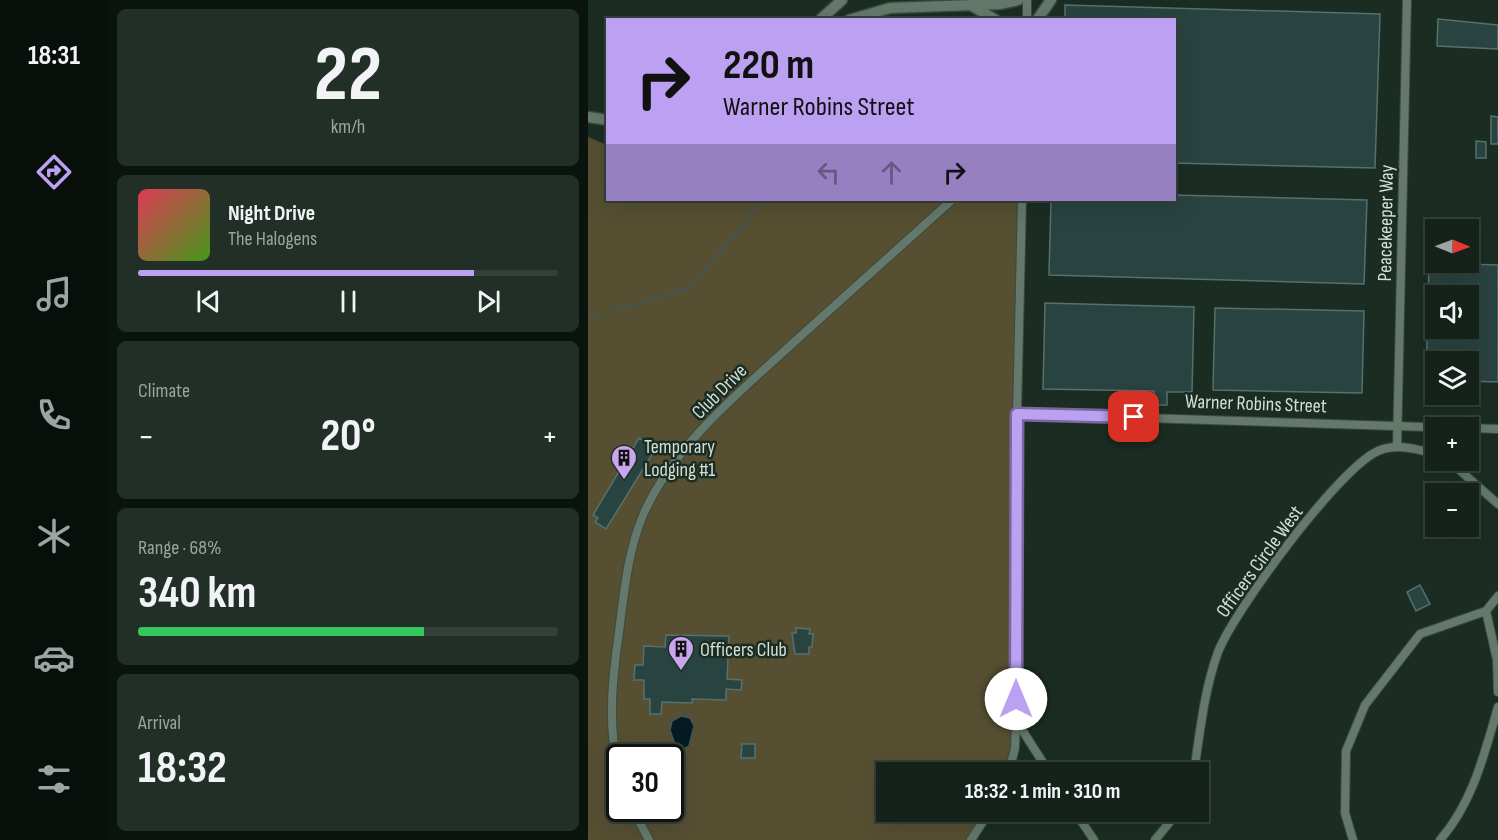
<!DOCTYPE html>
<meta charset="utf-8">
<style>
:root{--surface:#14221a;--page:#212f27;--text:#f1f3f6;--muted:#9da4a2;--line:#333f39;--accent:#bca0f2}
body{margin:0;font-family:"Sofia Sans Condensed",sans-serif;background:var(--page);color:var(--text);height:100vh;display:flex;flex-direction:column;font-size:22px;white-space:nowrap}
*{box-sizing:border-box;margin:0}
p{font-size:20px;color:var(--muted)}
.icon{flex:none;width:33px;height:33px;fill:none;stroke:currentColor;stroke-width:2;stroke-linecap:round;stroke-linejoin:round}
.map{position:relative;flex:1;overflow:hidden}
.details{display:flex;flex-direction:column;gap:9px;padding:9px;background:#0b130e;width:480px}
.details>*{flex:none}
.banner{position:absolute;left:18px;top:18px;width:570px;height:183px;border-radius:0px;box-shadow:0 6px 24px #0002,0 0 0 2px var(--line);background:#bca0f2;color:#111;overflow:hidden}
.needle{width:39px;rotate:91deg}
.tools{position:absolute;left:837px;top:219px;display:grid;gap:12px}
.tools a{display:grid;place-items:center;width:54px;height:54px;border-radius:0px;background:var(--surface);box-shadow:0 6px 24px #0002,0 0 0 2px var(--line);font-size:30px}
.speed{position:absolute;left:18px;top:744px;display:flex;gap:12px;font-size:30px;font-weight:700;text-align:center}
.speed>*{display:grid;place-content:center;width:78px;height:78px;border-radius:50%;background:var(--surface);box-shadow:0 6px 24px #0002,0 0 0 2px var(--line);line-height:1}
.speed .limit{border:3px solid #111;border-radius:9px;background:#fff;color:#111}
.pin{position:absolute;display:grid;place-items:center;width:51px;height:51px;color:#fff;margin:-26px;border-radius:12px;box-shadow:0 3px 9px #0006}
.me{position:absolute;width:66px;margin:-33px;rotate:0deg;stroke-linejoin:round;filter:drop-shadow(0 0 4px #0008)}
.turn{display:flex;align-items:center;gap:21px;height:126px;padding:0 18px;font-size:27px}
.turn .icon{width:78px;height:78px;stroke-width:2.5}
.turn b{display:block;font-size:42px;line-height:51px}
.lanes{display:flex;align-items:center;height:57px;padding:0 18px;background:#0003;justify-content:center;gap:30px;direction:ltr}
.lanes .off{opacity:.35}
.big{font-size:45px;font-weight:700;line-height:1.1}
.details .tile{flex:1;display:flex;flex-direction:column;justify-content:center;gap:9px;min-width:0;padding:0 21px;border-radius:9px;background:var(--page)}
.details .dial{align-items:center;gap:0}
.dial b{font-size:78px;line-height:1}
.song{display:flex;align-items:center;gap:18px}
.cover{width:72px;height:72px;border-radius:9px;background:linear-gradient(135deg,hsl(350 70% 55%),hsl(100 70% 35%))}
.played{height:6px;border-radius:3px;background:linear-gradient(90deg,var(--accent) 80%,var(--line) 80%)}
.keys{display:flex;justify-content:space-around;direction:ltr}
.heat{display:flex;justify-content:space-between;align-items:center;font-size:33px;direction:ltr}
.charge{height:9px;border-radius:4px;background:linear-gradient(90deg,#34c759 68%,var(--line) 0)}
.trip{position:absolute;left:288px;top:762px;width:333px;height:60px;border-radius:0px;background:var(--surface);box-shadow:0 6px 24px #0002,0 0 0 2px var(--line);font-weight:700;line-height:60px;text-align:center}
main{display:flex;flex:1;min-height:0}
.menu{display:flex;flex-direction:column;width:108px;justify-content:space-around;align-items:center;background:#080e0a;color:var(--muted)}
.menu .icon{width:42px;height:42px}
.menu .active{color:var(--accent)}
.menu b{font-size:27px;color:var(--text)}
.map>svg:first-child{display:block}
.green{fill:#564f32;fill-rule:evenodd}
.water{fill:#041b21;stroke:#425658;stroke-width:1.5}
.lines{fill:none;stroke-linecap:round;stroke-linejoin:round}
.stream{stroke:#425658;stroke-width:2}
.building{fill:#294340;stroke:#55706d;stroke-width:1.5;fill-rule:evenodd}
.street-casing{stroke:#3a4a40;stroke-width:10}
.secondary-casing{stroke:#3a4a40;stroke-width:13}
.street{stroke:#64796b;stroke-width:8}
.secondary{stroke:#64796b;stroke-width:10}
.route-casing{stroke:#7a689d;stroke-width:15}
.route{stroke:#bca0f2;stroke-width:10}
.labels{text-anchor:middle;stroke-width:5;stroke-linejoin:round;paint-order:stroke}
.street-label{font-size:20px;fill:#d4dfd7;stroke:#1b2d22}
.poi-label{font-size:20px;fill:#d4dfd7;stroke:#1b2d22;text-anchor:start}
</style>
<main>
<nav class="menu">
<b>18:31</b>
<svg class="icon active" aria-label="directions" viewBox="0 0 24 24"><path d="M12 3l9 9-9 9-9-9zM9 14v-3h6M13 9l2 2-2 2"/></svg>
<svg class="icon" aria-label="music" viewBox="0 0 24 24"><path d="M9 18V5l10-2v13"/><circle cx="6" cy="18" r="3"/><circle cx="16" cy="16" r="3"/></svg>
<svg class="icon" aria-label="phone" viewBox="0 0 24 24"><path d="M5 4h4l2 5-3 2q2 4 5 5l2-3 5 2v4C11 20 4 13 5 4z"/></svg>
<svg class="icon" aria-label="climate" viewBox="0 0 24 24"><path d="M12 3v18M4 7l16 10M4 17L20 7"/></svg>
<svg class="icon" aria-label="car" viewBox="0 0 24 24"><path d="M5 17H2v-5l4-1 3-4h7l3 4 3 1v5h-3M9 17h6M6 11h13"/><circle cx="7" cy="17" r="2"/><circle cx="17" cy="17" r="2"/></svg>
<svg class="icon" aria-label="filters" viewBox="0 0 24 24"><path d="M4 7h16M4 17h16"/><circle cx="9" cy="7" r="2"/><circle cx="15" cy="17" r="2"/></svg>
</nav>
<section class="details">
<div class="tile dial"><b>22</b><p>km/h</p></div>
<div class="tile">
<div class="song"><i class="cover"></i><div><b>Night Drive</b><p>The Halogens</p></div></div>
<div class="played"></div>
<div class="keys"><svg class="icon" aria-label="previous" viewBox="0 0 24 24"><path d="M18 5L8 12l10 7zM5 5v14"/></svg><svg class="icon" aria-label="pause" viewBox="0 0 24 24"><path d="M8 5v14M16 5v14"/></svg><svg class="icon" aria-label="next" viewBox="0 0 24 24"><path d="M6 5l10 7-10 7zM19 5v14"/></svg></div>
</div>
<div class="tile"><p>Climate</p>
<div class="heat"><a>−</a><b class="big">20°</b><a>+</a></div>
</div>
<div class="tile"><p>Range · 68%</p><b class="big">340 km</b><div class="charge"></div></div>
<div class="tile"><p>Arrival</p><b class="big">18:32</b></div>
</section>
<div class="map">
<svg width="910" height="840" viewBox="0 0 910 840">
<rect width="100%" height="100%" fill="#1b2d22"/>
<!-- green -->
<path class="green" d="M0 137 19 145 20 200H435L423 766 420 772H298V812H400L386 840H0ZM32 758H82V808H32Z"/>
<!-- water -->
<polygon class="water" points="93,716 102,718 106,726 101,746 94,750 88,747 82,730 84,721"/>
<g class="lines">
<!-- stream -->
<g class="stream">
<polyline points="25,311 101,288 156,225 172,200"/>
<polyline points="0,318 14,314"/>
</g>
</g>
<!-- building -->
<g class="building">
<polygon points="477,5 792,14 787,168 586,163 586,20 477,20"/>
<polygon points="850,19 910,25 910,49 849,46"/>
<polygon points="903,116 910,117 910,144 903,144"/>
<polygon points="888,141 898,142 898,158 888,158"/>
<polygon points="586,195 779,200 776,284 461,275 463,200 586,200"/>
<path d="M841 263 910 265V382L880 381V362H848V380H838ZM848 296H880V328H848Z"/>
<polygon points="457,303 606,307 604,392 579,392 579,405 566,405 566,391 455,389"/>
<polygon points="627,308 776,311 774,393 625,390"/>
<polygon points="51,438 68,448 18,529 7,522 10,518 5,515"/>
<polygon points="832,585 842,604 828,611 819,592"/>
<polygon points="208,628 222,629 221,634 225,634 224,647 221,647 221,654 207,654 204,633 208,633"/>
<polygon points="78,635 141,636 139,679 154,680 153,690 138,689 138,700 104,699 104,703 74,702 73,714 62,714 62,699 56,699 56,680 46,680 47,665 55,665 56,646 77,647"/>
<polygon points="154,744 167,744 167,758 153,758"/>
</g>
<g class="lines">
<defs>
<g id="street">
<polyline points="439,20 439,0"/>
<polyline points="429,414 870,428"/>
<polyline points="880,428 910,429"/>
<polyline points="809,447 819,0"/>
<polyline points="860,460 910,504"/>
<polyline points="910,596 898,611 909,660 910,692"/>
<polyline points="429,722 461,772"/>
<polyline points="421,772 427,748 428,721 429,414 434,200"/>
<path d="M606 772C612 732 616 691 630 652 646 611 751 468 790 451 809 443 829 449 848 454"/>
<path d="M32 777C19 729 24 680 31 632 36 593 40 549 56 513 87 444 151 393 205 343 258 295 311 247 364 200"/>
<polyline points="44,808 61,840"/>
<polyline points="487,812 506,840"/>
<polyline points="383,840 401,812"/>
<polyline points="567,840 590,812"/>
<polyline points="765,840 757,813 758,751 777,705 832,634 898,611"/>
<path d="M852 840C885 802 896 755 910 707"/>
</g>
<g id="secondary">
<polyline points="384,6 408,20"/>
<polyline points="232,20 254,0"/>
<polyline points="261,20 302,8 413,4 430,0"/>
<polyline points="449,20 463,0"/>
<polyline points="0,117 20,120"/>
</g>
</defs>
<!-- street casing -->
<use href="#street" class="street-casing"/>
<!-- secondary casing -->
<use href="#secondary" class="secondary-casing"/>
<!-- street -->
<use href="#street" class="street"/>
<!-- secondary -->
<use href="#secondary" class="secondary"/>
</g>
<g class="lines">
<defs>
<polyline id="route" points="428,699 429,414 546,417"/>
</defs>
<!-- route casing -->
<use href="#route" class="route-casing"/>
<!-- route -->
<use href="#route" class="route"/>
</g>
<!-- icons -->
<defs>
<symbol id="building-pin" viewBox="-11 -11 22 30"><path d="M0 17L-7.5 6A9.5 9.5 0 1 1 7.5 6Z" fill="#c8a5ee" stroke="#1b2d22"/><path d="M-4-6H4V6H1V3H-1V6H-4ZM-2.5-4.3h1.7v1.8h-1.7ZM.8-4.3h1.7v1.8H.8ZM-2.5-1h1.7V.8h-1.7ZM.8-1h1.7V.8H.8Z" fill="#111"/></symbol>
</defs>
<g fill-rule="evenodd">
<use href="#building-pin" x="21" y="443" width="30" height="40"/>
<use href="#building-pin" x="78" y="634" width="30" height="40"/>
</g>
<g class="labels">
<!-- street labels -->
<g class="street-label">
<text transform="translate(797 223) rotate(-89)" y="7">Peacekeeper Way</text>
<text transform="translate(131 391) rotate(-45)" y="7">Club Drive</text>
<text transform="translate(668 403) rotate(2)" y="7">Warner Robins Street</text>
<text transform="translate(671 561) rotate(-54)" y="7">Officers Circle West</text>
</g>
<!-- poi labels -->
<g class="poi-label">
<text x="56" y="453">Temporary<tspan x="56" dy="23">Lodging #1</tspan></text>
<text x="112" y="656">Officers Club</text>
</g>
</g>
</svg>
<div class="tools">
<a><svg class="needle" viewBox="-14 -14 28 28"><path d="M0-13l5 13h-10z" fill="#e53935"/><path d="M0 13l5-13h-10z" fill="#9da4a2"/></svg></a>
<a><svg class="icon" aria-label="sound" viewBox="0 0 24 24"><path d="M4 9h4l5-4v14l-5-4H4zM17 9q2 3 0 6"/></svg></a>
<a><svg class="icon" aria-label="layers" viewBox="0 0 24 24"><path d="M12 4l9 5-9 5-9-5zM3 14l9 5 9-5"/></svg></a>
<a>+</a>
<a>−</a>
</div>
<div class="speed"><div class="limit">30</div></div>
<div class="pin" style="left:546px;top:417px;background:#d93025"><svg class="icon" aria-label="arrive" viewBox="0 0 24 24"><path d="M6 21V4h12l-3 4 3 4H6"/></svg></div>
<svg class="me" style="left:428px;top:699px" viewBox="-20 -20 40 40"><circle r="19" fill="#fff"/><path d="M0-13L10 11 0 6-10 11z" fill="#bca0f2"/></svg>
<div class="trip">18:32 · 1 min · 310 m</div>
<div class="banner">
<div class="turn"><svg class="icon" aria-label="right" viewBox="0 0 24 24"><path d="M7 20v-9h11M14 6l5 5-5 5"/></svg><div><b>220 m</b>Warner Robins Street</div></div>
<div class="lanes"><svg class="icon off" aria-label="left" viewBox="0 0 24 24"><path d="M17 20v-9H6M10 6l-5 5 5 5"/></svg><svg class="icon off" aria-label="ahead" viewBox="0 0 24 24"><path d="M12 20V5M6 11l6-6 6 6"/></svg><svg class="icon" aria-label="right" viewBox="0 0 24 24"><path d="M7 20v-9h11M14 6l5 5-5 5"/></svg></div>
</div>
</div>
</main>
